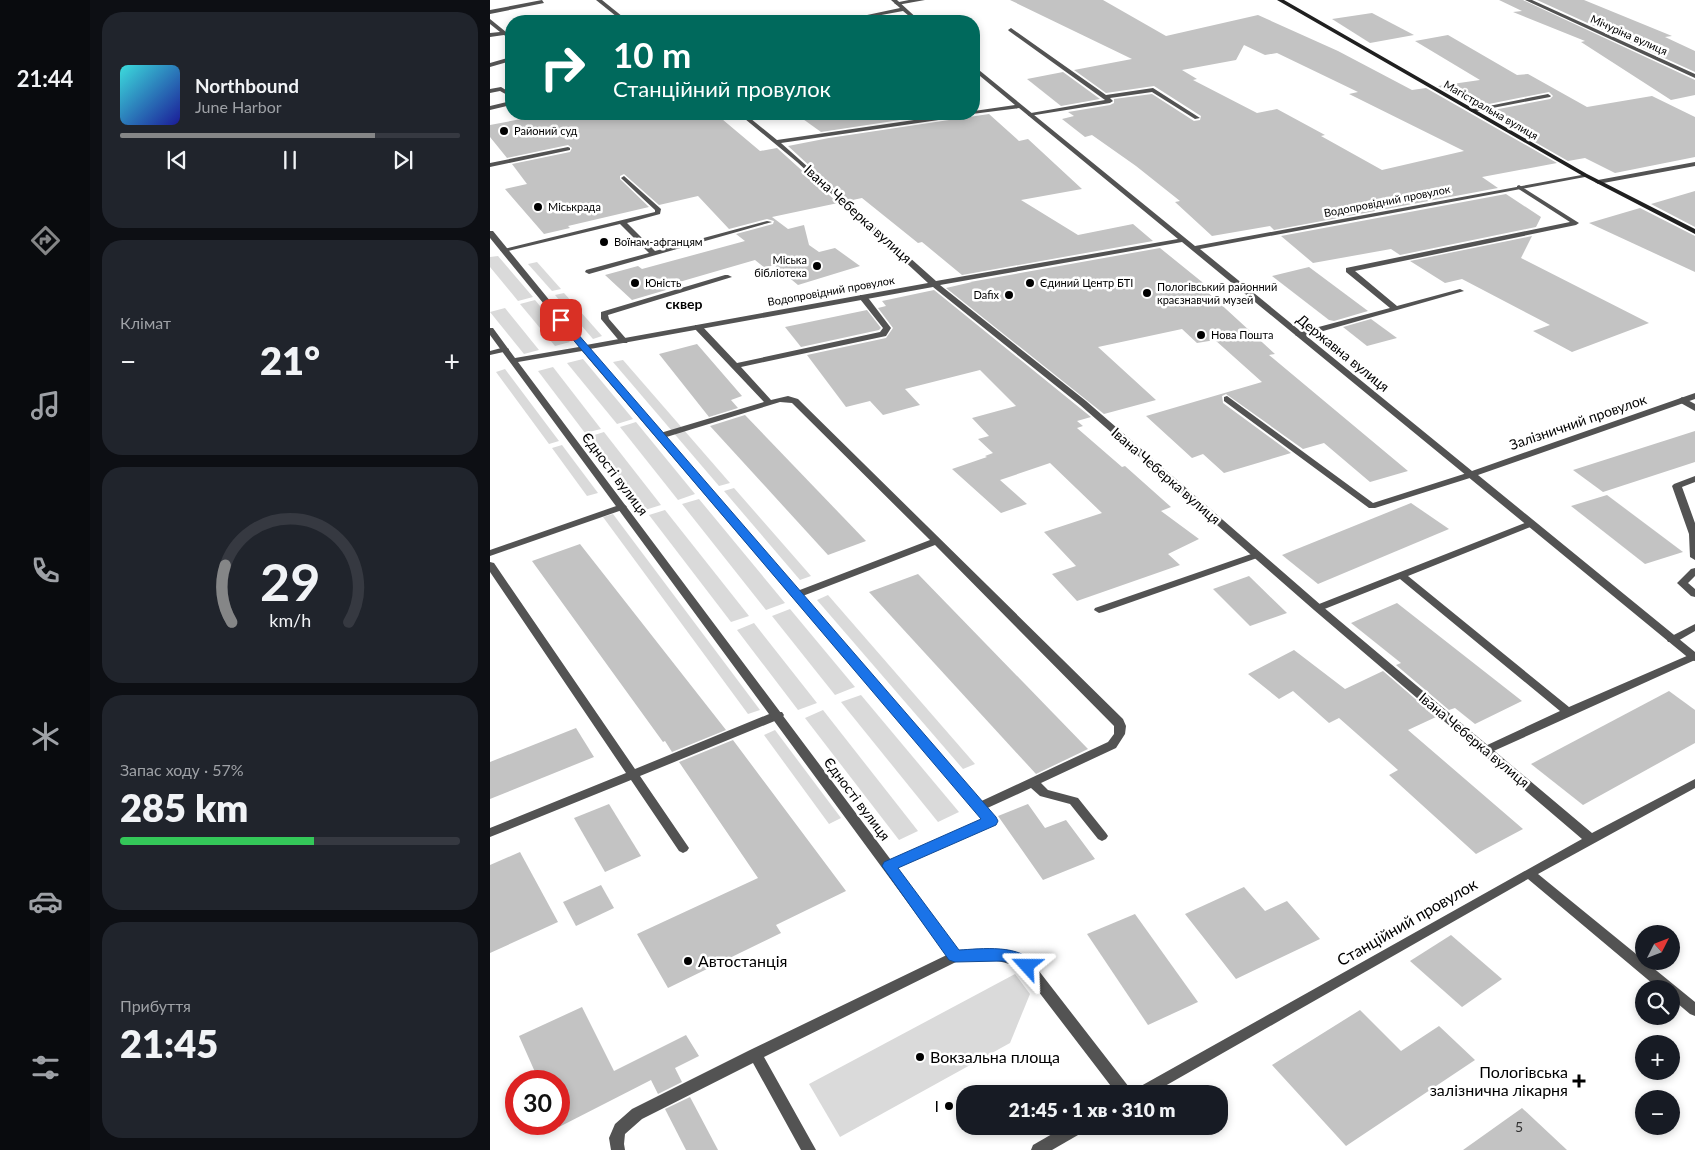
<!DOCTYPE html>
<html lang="uk">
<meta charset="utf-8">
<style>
:root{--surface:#171b24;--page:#20242c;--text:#f1f3f6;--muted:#9ea1a6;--line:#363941;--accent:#858687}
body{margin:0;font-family:Lato,sans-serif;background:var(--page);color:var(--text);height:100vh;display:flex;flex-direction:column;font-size:19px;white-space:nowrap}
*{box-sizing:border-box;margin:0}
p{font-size:16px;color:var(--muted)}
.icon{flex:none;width:28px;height:28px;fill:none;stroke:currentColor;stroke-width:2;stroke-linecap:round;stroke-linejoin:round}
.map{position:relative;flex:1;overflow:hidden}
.panel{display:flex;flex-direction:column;gap:12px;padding:12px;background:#0d0f14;width:400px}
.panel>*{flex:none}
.hud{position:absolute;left:15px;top:15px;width:475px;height:105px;border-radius:20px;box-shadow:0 2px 8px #0003;background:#00695c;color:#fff;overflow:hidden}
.needle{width:32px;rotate:48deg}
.controls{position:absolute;left:1145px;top:925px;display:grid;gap:10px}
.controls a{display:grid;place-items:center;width:45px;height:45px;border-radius:50%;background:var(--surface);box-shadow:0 2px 8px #0003;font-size:25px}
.speed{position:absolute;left:15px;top:1070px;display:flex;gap:10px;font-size:25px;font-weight:700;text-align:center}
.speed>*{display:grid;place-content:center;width:65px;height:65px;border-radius:50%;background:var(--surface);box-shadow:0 2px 8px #0003;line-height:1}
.speed .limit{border:8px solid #d22;background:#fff;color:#111}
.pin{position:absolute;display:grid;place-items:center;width:42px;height:42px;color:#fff;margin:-21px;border-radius:10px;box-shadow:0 2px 8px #0006}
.me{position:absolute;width:55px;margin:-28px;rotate:294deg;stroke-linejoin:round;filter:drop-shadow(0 0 4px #0008)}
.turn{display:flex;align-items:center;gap:18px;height:105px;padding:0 25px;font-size:22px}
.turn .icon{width:65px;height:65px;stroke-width:2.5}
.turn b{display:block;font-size:35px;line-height:42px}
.big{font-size:38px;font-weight:800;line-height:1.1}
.panel .card{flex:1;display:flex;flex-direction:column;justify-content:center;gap:8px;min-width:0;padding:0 18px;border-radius:20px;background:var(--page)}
.panel .dial{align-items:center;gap:0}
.dial svg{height:130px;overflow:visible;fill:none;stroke:var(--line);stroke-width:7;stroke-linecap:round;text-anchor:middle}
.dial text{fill:var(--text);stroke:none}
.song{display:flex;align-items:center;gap:15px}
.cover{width:60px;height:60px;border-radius:8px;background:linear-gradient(135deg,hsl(180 70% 55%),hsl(240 70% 35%))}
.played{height:5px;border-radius:2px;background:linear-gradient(90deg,var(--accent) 75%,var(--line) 75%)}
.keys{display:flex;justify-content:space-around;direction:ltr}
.heat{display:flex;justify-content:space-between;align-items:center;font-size:28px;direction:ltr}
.charge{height:8px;border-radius:4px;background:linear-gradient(90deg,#34c759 57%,var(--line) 0)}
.trip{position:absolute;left:466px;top:1085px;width:272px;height:50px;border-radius:20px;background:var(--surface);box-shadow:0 2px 8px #0003;font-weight:800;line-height:50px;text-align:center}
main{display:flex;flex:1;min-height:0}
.menu{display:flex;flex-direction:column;width:90px;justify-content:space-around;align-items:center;background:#090b0e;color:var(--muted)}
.menu .icon{width:35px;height:35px}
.menu .on{color:var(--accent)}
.menu b{font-size:22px;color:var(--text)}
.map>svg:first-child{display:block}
.green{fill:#dadada}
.building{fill:#c3c3c3;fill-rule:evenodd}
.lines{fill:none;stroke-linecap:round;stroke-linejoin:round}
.lane{fill:#535353;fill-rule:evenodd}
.street{fill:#535353;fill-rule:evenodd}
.secondary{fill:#202020;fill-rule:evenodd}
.route{fill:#1a73e8;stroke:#114b97}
.poi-dot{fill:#000;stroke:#fff;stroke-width:2}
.labels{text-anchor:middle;stroke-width:5;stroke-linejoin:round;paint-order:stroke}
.far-street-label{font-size:11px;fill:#000;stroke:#fff}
.far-poi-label{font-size:11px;fill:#000;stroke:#fff;text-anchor:start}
.street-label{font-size:14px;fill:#000;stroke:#fff}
.far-quarter-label{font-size:14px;font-weight:bold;fill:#000;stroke:#fff}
.near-number-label{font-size:14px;fill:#313131}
.near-street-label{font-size:16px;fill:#000;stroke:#fff}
.near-poi-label{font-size:16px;fill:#000;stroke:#fff;text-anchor:start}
</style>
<main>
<nav class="menu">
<b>21:44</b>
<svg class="icon on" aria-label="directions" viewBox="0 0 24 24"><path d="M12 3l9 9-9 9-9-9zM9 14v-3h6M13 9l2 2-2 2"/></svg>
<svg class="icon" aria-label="music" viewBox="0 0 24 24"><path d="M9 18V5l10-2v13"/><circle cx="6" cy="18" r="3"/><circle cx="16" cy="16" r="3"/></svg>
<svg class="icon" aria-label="phone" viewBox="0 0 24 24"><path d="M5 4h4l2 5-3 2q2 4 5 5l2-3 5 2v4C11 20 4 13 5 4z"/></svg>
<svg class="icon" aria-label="climate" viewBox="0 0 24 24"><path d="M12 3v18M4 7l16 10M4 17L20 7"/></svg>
<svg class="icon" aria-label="car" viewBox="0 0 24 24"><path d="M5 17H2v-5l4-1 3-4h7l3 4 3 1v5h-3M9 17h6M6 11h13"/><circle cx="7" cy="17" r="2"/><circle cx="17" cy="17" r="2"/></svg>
<svg class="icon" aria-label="filters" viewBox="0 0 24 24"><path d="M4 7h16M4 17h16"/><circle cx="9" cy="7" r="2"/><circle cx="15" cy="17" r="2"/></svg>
</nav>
<section class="panel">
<div class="card">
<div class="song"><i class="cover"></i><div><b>Northbound</b><p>June Harbor</p></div></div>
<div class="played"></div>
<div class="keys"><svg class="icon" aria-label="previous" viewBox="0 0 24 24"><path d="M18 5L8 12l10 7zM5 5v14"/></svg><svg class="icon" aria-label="pause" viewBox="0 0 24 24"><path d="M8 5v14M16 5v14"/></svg><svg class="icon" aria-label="next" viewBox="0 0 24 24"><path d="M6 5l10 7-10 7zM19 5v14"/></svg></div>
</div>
<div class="card"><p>Клімат</p>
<div class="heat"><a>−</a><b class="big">21°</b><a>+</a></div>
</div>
<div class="card dial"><svg viewBox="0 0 100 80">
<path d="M14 69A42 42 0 1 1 86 69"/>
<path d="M14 69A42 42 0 0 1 10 34" stroke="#858687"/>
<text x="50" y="56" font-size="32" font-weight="700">29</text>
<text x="50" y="72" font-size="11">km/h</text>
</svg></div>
<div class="card"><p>Запас ходу · 57%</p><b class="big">285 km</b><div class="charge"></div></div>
<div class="card"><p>Прибуття</p><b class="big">21:45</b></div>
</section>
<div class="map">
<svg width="1205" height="1150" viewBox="0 0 1205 1150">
<rect width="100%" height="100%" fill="#fff"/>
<!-- green -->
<g class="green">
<polygon points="8,256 43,297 28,301 0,267 0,257"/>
<polygon points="47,262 71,289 62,291 38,264"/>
<polygon points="74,293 112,336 103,339 65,295"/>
<polygon points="45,300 80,342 65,346 30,304"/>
<polygon points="15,308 49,350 34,354 0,312"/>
<polygon points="93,359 143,419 127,424 77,363"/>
<polygon points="133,360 240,483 229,486 123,362"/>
<polygon points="63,367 111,429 95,433 48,371"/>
<polygon points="15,369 69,441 59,444 6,372"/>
<polygon points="146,422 205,494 188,500 130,427"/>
<polygon points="114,432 171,505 155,510 98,437"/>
<polygon points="72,445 108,493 97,496 62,448"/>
<polygon points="244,488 321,576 310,580 234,491"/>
<polygon points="209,499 295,603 276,610 192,504"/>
<polygon points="175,510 259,616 241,622 159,515"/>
<polygon points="123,514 270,710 258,714 113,517"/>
<polygon points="338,595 485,764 473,769 327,600"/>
<polygon points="300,609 365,687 345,695 282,616"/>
<polygon points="264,623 327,703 308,710 247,630"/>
<polygon points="371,695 469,812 448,822 351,702"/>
<polygon points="333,710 428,831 409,840 315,718"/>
<polygon points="285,730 351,818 339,824 274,735"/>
<polygon points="525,974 540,994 520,1043 350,1137 319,1084"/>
</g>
<!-- building -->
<g class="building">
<path d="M520 0H613L676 36 768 15 848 51 922 90 936 88 1067 163 992 177 1008 188 784 230 780 226 722 236 685 202 690 201 646 166 602 135 595 137 572 119 584 116 578 112 620 105 624 103V99L662 94 704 121 710 120 711 116 664 86 616 93 584 70 642 59ZM754 45 775 55 787 53 868 92 859 94 974 151 892 170 831 136 835 135 787 109 767 113 703 80 707 79 692 70 746 60Z"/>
<polygon points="1009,0 1033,0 1205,80 1205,95 1181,100 1091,42 1095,41 1023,12 1032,11"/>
<polygon points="1047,0 1094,0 1182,36 1175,37 1205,51 1205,72"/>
<polygon points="882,13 924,35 880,43 842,19"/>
<polygon points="958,35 1027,75 1038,74 1097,107 1162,96 1205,117 1205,157 1125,173 1095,158 1078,161 993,112 1060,99 1063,96 1059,92 984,107 948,86 990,80 925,41"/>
<polygon points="573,72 610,99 571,106 537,79"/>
<polygon points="57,114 226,114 270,151 287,148 348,203 282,217 298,229 314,225 319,245 329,252 345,248 370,266 308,285 284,265 275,268 265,260 172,287 176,290 142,300 115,275 148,266 152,269 255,241 246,234 283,224 284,221 277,219 239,229 208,196 169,205 134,174 130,176 130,179 159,207 78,226 80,228 54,234 15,189 37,184 22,164 80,152 82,148 78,145 17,158 0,137 0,125"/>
<polygon points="306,114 442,114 443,115 331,132"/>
<polygon points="499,114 529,141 538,139 592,189 531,200 588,235 643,224 663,241 472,275 432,242 428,243 372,198 358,201 298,146 339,138"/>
<polygon points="1205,191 1205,227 1161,204"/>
<polygon points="1016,194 1051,217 1046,227 910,255 901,249 823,263 791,236"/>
<polygon points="1150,208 1205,236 1205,272 1099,223"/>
<polygon points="1042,236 1031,258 1159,323 1082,352 1043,331 1060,325 972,279 955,283 920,261"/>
<polygon points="670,248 717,286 712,287 785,354 779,355 918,471 880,482 834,443 813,449 736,394 732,396 733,403 801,453 734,473 713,454 702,458 656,416 772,382 725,340 707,343 692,329 608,347 666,400 614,414 456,288 482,282 480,282"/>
<polygon points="819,267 878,311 844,321 839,320 782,276"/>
<polygon points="444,290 601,417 587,421 593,426 587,428 632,467 635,466 681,507 671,511 709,539 678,554 690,565 587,601 562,574 586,566 554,532 612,513 560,463 510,480 537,504 511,513 462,469 497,457 495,456 503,453 488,439 499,436 482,418 526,406 490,370 415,389 430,405 393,415 380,401 356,407 317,355 396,338 403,328 388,308 396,306 392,301"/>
<polygon points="377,310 391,328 389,330 311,347 295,327"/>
<polygon points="881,319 907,338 877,346 853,327"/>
<polygon points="207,344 252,396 241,400 248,408 219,417 169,354"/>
<polygon points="255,415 376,541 338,555 220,426"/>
<polygon points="1205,431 1205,462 1113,492 1083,470"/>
<polygon points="1117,495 1193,552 1155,564 1081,506"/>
<polygon points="921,503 959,529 828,584 792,555"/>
<polygon points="90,544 236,730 182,752 175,741 173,742 42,561"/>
<polygon points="428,574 565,715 598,749 546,774 379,592"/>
<polygon points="759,576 797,613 760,626 723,589"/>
<polygon points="907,603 1032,701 985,724 965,708 959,710 906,665 911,663 861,623"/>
<polygon points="804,650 855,689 893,671 946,717 918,730 1033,829 986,854 899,775 908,770 849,718 839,723 803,691 789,699 758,674"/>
<polygon points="1179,691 1205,710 1205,743 1093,805 1041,764"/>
<polygon points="86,728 104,757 0,799 0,762"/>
<polygon points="243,740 356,891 286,925 291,933 178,988 147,934 268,878 189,762"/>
<polygon points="119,804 151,856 115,872 84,818"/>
<polygon points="538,804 555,828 576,820 605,859 553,880 508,816"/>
<polygon points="30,852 68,922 0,953 0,865"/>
<polygon points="111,885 124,908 86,926 73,902"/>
<polygon points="754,887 775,911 797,901 830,939 746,979 695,914"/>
<polygon points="645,914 708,1002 658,1025 597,934"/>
<polygon points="961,935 1012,979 972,1007 920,961"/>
<polygon points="92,1007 124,1071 196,1035 209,1056 185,1068 192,1082 168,1094 161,1080 69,1127 69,1081 49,1081 29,1036"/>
<polygon points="870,1010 911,1051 949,1026 985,1060 856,1146 782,1065"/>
<polygon points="200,1097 228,1150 196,1150 175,1109"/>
<polygon points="1032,1108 1077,1150 973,1150"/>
</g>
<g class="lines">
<!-- lane -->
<g class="lane">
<polygon points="52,0 54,3 0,14 0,10"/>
<polygon points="419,0 435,0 407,5 404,3"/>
<polygon points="0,19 21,36 21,40 14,35 0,37 0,33 10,32 0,24"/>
<polygon points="521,28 616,95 663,88 710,118 705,119 662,92 620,98 623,101 620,103 539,116 538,115 541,113 615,100 519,31 518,30"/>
<polygon points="21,57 21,61 0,67 0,63"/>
<polygon points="11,87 21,93 21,97 10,91 0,93 0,89"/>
<polygon points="1058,94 1061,96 1060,97 982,112 979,110"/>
<polygon points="78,147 80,148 80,150 0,167 0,163"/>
<polygon points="134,176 171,209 170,214 137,223 165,251 277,221 282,222 99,274 95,272 96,270 159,253 130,224 14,252 10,250 165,212 165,210 132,179 131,178"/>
<polygon points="1029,185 1089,223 1086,225 865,271 907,306 970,289 974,291 812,337 809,337 805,335 806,333 900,308 856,272 856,268 1080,222 1027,188 1027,186"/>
<polygon points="235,275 238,275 242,277 118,315 119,319 138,341 137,343 131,343 111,319 111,312"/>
<polygon points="370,295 376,295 401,328 396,336 251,367 281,400 298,396 308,399 633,719 636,726 635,734 626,748 551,783 558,790 588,798 616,833 618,836 616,839 612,841 608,839 580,804 550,796 541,788 493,810 489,811 485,810 483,807 485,804 618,742 624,734 624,726 445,545 310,597 302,597 301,595 302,593 440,540 302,403 290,402 170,439 166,436 167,434 274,402 205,329 205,325 211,325 247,363 390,332 393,328 370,299"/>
<polygon points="15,347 19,349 18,351 0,355 0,351"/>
<polygon points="737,396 883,503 977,473 983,473 985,475 983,477 885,508 879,508 734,401 734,397"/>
<polygon points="1192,397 1205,404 1205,411 1189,402 1188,400"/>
<polygon points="1205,476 1205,482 1192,487 1205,523 1205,560 1200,557 1199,534 1182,486 1184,484"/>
<polygon points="132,504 135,505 137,507 135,509 0,556 0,550"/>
<polygon points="1040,521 1045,524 1043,526 918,576 1079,707 1199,655 1205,654 1205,660 997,754 993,753 991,750 993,747 1070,711 910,579 832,610 828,611 823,608 824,606"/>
<polygon points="767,552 772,555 770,557 613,612 609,613 604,610 605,608"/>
<polygon points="0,562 4,563 145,769 284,712 292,712 294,715 292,718 150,776 197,845 199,848 197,851 193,853 189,851 141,780 0,837 0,828 136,773 0,572"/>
<polygon points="1205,568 1205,576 1198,583 1205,589 1205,597 1201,596 1187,583 1201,569"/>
<polygon points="1205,624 1205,631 1186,642 1178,642 1177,640 1178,638"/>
<polygon points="465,951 470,952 472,956 470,960 274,1057 326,1150 311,1150 263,1063 152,1119 135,1134 134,1144 135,1150 121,1150 119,1138 125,1124 142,1109 260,1050"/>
<polygon points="576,1126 597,1126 595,1131 562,1150 541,1150 543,1145"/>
</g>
<!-- street -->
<g class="street">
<polygon points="106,0 112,0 138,21 132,21"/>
<polygon points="401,0 407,0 430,21 425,21 413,11 359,21 349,21 410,8"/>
<polygon points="1035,0 1042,0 1205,74 1205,78"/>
<path d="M484 66 705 246 1097 174V176L1095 177 710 249 982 471 1205 393V399L988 475 1205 652V661L1201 660 692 242 450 285 596 401 832 606 1102 833 1205 779V788L1048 874 1205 1002V1016L1200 1014 1181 998V989H1169L1038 879 661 1094H627L532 970C511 957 488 960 465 961L460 960 0 335V328H3L25 358 89 347 0 238V231H3L96 345 438 283 307 162 249 114H255L287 140 465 114H479L476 116 291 143 446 281 688 239 529 108 482 114H484V111L525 105 484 71ZM443 287 590 405 824 610 1092 839 642 1091 542 962C518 949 495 949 468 951L407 868 505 824 507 821 505 818 100 349ZM92 351 493 820 401 860 28 362Z"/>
<polygon points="21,101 21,105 0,110 0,106"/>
<polygon points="1205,162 1205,166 1108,184 1105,182 1108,180"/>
</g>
<!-- secondary -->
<polygon class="secondary" points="787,0 794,0 1097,174 1205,229 1205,234 1093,176"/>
</g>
<!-- route -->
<path class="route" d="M71 317 74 318 506 817 508 821 506 825 408 868 469 950C490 949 533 943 545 966L542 970 537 972 522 963 512 961 465 962 459 960 392 866 394 862 491 819 68 322 67 320Z"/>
<!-- markers -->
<g class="poi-dot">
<circle cx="14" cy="131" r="5"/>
<circle cx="48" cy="207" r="5"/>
<circle cx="114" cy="242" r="5"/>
<circle cx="327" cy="266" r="5"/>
<circle cx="145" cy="283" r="5"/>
<circle cx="540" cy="283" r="5"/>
<circle cx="657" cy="293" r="5"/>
<circle cx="519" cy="295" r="5"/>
<circle cx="711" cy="335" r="5"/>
<circle cx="198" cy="961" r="5"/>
<circle cx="430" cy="1057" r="5"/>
<path d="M1086.5 1073.5h5v5h5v5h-5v5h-5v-5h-5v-5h5z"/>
<circle cx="459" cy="1106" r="5"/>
</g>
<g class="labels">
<!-- far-street labels -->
<g class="far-street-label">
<text transform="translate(1139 35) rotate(24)" y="4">Мічуріна вулиця</text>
<text transform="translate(1001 110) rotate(30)" y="4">Магістральна вулиця</text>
<text transform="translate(897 201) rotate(-11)" y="4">Водопровідний провулок</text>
<text transform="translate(341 291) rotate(-10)" y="4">Водопровідний провулок</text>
</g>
<!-- far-poi labels -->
<g class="far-poi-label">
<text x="24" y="135">Районий суд</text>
<text x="58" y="211">Міськрада</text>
<text x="124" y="246">Воїнам-афганцям</text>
<text x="317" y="264" text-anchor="end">Міська<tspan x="317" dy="13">бібліотека</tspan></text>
<text x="155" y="287">Юність</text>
<text x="550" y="287">Єдиний Центр БТІ</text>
<text x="667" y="291">Пологівський районний<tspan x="667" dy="13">краєзнавчий музей</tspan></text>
<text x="509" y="299" text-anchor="end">Dafix</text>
<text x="721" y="339">Нова Пошта</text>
</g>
<!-- street labels -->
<g class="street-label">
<text transform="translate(368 214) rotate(42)" y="5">Івана Чеберка вулиця</text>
<text transform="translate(853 353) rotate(39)" y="5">Державна вулиця</text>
<text transform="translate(1088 422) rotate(-19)" y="5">Залізничний провулок</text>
<text transform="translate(125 474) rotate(53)" y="5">Єдності вулиця</text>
<text transform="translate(676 476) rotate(41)" y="5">Івана Чеберка вулиця</text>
<text transform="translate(984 740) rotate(40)" y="5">Івана Чеберка вулиця</text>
<text transform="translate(367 799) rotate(53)" y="5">Єдності вулиця</text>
</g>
<!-- far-quarter labels -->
<g class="far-quarter-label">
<text x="194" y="309">сквер</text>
</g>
<!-- near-number labels -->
<g class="near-number-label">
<text x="1029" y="1132">5</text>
</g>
<!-- near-street labels -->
<g class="near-street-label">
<text transform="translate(917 922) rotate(-30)" y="6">Станційний провулок</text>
</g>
<!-- near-poi labels -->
<g class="near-poi-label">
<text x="208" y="967">Автостанція</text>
<text x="440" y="1063">Вокзальна площа</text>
<text x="1078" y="1078" text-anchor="end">Пологівська<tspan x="1078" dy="18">залізнична лікарня</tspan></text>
<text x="449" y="1112" text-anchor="end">І</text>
</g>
</g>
</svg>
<div class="controls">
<a><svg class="needle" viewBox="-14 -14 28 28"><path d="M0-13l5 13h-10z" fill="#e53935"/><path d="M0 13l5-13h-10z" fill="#9ea1a6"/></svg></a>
<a><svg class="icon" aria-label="search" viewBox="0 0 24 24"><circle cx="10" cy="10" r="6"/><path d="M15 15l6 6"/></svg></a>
<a>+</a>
<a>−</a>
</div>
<div class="speed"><div class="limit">30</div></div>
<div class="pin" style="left:71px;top:320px;background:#d93025"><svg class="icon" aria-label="arrive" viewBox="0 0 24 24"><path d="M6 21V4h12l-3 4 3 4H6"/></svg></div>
<svg class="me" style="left:537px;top:966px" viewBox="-20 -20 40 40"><path d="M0-17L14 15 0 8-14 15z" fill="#1a73e8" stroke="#fff" stroke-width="4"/></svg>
<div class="trip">21:45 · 1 хв · 310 m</div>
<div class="hud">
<div class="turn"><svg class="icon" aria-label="right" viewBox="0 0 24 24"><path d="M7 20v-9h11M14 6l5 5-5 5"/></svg><div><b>10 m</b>Станційний провулок</div></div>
</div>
</div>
</main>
